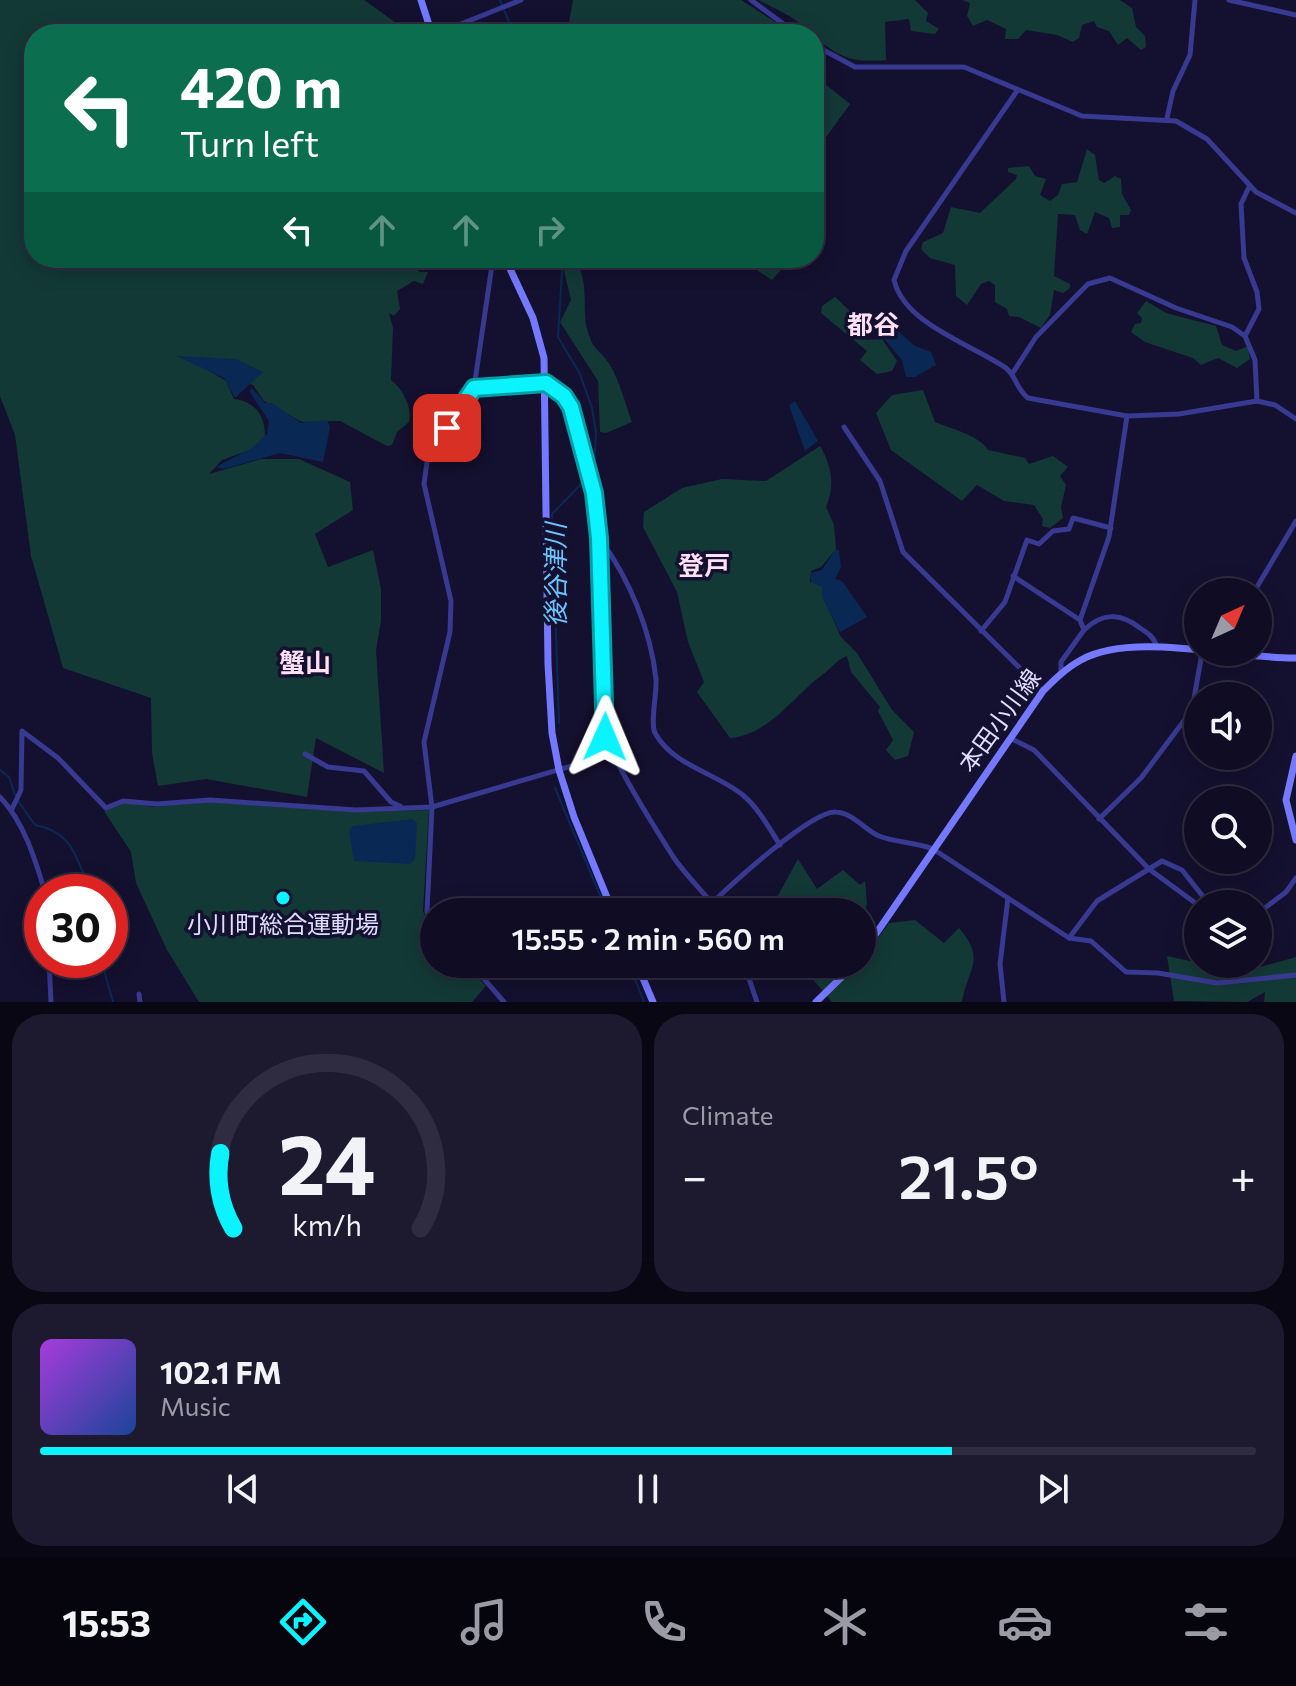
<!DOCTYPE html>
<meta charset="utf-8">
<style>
:root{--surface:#0f0c23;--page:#1d1a30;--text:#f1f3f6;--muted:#9b9ba6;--line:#2f2c41;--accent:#0af3ff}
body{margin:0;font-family:Commissioner,"Noto Sans JP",sans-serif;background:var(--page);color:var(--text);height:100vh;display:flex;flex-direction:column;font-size:30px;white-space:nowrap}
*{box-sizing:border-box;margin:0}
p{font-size:26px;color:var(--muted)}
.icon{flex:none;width:44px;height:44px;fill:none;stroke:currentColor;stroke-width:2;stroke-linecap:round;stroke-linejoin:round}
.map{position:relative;height:1002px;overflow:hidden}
.drawer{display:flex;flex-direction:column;gap:12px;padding:12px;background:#080713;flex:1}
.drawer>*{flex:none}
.top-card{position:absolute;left:24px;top:24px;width:800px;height:244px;border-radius:32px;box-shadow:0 4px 20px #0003,0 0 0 2px var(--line);background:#0b6e4f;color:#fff;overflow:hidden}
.needle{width:52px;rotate:44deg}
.tools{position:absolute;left:1184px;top:578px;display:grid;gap:16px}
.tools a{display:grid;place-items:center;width:88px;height:88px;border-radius:50%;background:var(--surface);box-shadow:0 4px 20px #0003,0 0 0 2px var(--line);font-size:40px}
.speed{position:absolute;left:24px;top:874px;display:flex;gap:16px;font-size:40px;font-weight:700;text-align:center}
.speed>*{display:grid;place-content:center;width:104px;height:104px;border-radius:50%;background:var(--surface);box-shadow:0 4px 20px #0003,0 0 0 2px var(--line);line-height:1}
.speed .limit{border:12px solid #d22;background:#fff;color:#111}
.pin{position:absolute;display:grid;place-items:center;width:68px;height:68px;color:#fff;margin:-34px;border-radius:16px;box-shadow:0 4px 12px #0006}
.me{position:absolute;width:88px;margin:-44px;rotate:1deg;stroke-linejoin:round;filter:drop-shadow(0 0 6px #0008)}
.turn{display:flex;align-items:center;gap:28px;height:168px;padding:0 24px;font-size:36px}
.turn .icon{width:104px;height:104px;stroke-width:2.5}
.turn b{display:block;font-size:56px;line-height:68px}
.lanes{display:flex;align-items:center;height:76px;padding:0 24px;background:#0003;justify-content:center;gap:40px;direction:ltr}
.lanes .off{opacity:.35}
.big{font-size:60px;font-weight:600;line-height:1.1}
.drawer .card{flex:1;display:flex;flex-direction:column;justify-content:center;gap:12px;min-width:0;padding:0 28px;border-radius:32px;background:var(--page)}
.drawer .dial{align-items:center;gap:0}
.dial svg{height:208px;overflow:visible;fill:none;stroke:var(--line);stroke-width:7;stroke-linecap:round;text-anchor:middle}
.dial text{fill:var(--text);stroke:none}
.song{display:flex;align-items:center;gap:24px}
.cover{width:96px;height:96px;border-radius:12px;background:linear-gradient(135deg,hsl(280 70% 55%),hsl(220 70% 35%))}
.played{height:8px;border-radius:4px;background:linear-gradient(90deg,var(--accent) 75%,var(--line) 75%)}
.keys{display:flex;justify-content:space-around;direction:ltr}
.heat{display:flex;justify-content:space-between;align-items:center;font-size:44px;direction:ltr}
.drawer .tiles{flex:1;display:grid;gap:12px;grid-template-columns:1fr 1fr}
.card:last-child{grid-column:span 2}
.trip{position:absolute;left:420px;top:898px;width:456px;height:80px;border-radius:40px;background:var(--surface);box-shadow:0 4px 20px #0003,0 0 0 2px var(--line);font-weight:600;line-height:80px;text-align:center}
.tab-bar{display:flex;height:128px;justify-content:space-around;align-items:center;background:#06050e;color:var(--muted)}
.tab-bar .icon{width:56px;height:56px}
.tab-bar .active{color:var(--accent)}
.tab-bar b{font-size:36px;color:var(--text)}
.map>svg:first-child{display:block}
.green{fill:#133936}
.water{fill:#092954}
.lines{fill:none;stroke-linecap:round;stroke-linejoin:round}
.stream{stroke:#092954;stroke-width:2}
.street{stroke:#383991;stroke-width:5}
.secondary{stroke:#7579ff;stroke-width:7}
.route-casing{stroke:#069ea6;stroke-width:20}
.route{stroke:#0af3ff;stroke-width:14}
.poi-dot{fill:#0af3ff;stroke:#14102f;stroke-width:3}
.labels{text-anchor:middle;stroke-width:7;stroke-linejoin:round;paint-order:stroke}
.street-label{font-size:24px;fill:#e0deff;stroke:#14102f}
.poi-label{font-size:24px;fill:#e0deff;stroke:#14102f}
.neighbourhood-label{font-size:26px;font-weight:bold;fill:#ffe0f5;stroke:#14102f}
.water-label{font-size:26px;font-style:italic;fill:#6cc3ff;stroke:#14102f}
</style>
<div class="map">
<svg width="1296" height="1002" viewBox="0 0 1296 1002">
<rect width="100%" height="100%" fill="#14102f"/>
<!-- green -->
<g class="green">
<path d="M0 0H364L399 25 405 34H34V258H402L420 272H428L423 284 414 281 397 291 400 309 394 316 389 313 393 328 391 380C402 388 413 408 409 422L397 432 392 445 387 446 340 421 302 422 264 401 253 385 206 369 226 381 234 399C259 402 268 422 264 445L222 460 209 474 261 459H299L350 482 353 510 315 534 328 567 373 550 381 589V621L376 650 384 773 316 738 307 797 206 779 158 786 152 753 151 698 63 668 31 556 15 435 0 396Z"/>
<polygon points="573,0 741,0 780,25 786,34 567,34"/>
<path d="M759 0H915L928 13 926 21 939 29 935 34 911 31 909 19 885 22 886 60C840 65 829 48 798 22 787 13 771 7 759 0Z"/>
<polygon points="962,0 1120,0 1132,8 1136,27 1145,36 1146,47 1141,50 1127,38 1118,45 1109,31 1097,27 1094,21 1082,25 1079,38 1073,42 1057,35 1026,30 1018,39 1005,39 1006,29 987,20 973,26 967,16 970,3"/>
<polygon points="814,75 850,104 814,154"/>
<polygon points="1087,149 1095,155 1099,180 1104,183 1115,176 1121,179 1122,194 1131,210 1129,215 1120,215 1120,227 1112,228 1109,218 1095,212 1087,234 1080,230 1075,215 1058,214 1054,276 1070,284 1070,288 1063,293 1054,290 1050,315 1041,328 1019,317 1009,316 1007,309 995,302 995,285 989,281 981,284 967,305 956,296 955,265 930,258 921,249 923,242 943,233 951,207 980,213 1016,179 1017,175 1008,172 1008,168 1029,166 1035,176 1046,179 1040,195 1050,201 1058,195 1062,184 1077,182"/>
<path d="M561 258H575C592 289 579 311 590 338 593 347 599 351 605 358 618 374 625 403 632 422L606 433 600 432 598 381 560 322 571 300Z"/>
<polygon points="739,258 792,258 772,280"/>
<polygon points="835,297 857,318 853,329 867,340 882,339 897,361 892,371 877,374 860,360 867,351 821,313 822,306"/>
<polygon points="1146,301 1166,313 1216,326 1222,345 1236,351 1248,346 1250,359 1237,368 1218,358 1201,365 1193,358 1145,342 1131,332 1135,324 1141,323 1142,318 1137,313"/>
<path d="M923 390 935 422C949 428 979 435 988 450L1025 458 1029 464 1053 456 1068 467 1060 476 1066 485 1061 507 1063 518 1050 528 1042 526 1043 519 1034 505 1004 501 977 485 962 501 891 450 876 413 892 395Z"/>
<path d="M820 446C832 466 835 486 826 507L834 525 836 549 821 567 811 571 810 582 823 586V597L841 637 857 653 892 710 914 732 908 756 895 760 886 750 893 740 878 711 880 707 851 672 847 656C836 660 831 669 822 675 792 697 771 734 730 738L697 692 704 682 688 642 677 592 643 527 644 512 682 488 722 479 766 481Z"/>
<polygon points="123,802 154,807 207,802 355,812 429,810 423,911 434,938 434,964 465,964 486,986 472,1002 199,1002 167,950 136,883 131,852 104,811"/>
<polygon points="798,859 817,889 843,870 860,885 865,881 867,904 862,920 862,912 769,912"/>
<path d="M915 920 944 943 959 928C986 960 969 966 962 1002H832L800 964H862V950L868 952 889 923Z"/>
<polygon points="1167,956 1242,972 1296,957 1296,1002 1264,1002 1265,992 1247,1002 1174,1001"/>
</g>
<!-- water -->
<g class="water">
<polygon points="885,326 893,327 915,346 931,352 936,365 915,377 906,377 902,360 882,336"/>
<polygon points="176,356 236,359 263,372 235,398 224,378"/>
<polygon points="252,388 265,403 272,403 301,423 327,420 330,427 323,462 280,453 224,469 216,467 252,448 267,434 269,421 249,391"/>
<polygon points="795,401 818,441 805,451 789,405"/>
<polygon points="835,550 839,550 841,567 835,579 842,581 867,617 840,632 822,597 822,587 811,582 811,573 822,570"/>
<polygon points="412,819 417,823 415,859 410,864 354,861 349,831 353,826"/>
</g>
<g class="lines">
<!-- stream -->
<g class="stream">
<polyline points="500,0 514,34"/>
<polyline points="558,258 562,271 558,337 580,374 592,408 596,432 594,471 552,514 559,723"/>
<polyline points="0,770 9,777 15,795"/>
<polyline points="555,788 607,912"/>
<path d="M18 801 35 825C74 832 76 859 91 892"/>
<polyline points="101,960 113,1002"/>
<polyline points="629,964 644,1002"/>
</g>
<!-- street -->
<g class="street">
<polyline points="751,0 797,34"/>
<polyline points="1229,0 1296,15"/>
<polyline points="436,34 521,0"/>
<polyline points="814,45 855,67 964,67 1082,116 1176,121 1207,139 1256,192 1296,213"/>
<path d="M1017 91 906 251 894 280C904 324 973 345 1006 368 1016 376 1017 390 1028 398L1127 416 1179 414 1257 401 1275 405 1296 419"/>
<polyline points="1167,118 1173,91 1190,55 1195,0"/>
<polyline points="1245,336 1259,309 1257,292 1244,258 1241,204 1249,187"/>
<polyline points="1012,374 1036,337 1088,284 1110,278 1176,308 1232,327 1245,336 1255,360 1257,401"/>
<path d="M474 388 546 383 564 396 571 407 594 493 599 538 605 737C622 776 651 822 674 858 687 877 705 893 719 912"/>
<polyline points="844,427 880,481 903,552 1043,691"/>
<path d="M600 539C629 578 651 631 656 679 657 693 650 724 655 733 673 766 717 773 744 796 759 809 769 828 780 845"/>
<polyline points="1013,576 1080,620"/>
<polyline points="1254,592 1296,521"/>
<path d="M1084 630C1103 612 1120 613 1140 628 1148 633 1154 637 1157 647"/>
<polyline points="981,631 1005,602 1027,540 1039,544 1053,531 1069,529 1073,518 1111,528"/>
<polyline points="1061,673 1061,662 1084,630 1080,620 1109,537 1127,416"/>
<polyline points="1010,738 1034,750 1149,869 1198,905"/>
<polyline points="305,754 328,767 364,771 391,802 400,806"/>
<path d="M0 797C24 822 35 859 45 892"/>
<polyline points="12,809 21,790 22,731 58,758 106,808 123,801 157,804 210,800 356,810 432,807 612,754"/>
<polyline points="1099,819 1141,778 1192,710 1202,653"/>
<path d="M712 903C732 884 812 810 836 812 853 813 865 830 879 836 897 843 915 842 933 849L1069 938 1091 941 1126 972 1158 973 1217 983 1296 975"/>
<polyline points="1258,913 1286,892 1296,878"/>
<polyline points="434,931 427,912 432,807 424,742 450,632 451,601 424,484 428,455 474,388 492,265 503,258"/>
<polyline points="1069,938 1097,901 1162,861 1182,870 1209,904"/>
<polyline points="49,960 51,1002"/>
<polyline points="471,964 504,1002"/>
<polyline points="744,964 757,1002"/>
<polyline points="50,971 98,960"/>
<polyline points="139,994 140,1002"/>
<polyline points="1004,1002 1000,964 1008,898"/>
</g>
<!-- secondary -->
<g class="secondary">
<polyline points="421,0 432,34"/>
<polyline points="505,258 533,318 544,358 548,664 552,733 559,770 574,817 613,912"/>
<polyline points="1296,756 1286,800 1296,840"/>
<path d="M862 954 1043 691C1054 680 1066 668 1081 660 1133 631 1234 659 1296 658"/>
<polyline points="637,964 653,1002"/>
<polyline points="816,1002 855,964"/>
</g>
</g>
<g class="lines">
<defs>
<polyline id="route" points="447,428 474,388 546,383 564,396 571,407 594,493 599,538 605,737"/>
</defs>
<!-- route casing -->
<use href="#route" class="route-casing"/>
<!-- route -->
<use href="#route" class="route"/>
</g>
<!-- markers -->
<circle class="poi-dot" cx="283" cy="898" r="8"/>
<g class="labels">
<!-- street labels -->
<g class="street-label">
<text transform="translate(1000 721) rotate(-54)" y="8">本田小川線</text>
</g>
<!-- poi labels -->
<g class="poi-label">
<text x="283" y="933">小川町総合運動場</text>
</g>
<!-- neighbourhood labels -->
<g class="neighbourhood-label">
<text x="873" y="334">都谷</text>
<text x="704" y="575">登戸</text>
<text x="305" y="672">蟹山</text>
</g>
<!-- water labels -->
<g class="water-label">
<text transform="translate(556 575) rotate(-90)" y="9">後谷津川</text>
</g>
</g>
</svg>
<div class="tools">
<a><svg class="needle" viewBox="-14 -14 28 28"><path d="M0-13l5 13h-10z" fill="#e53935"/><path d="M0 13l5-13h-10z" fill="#9b9ba6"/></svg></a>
<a><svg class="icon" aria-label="sound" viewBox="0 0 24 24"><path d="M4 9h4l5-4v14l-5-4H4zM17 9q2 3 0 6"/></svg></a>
<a><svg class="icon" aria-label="search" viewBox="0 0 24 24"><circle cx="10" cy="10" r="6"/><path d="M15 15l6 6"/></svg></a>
<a><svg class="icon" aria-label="layers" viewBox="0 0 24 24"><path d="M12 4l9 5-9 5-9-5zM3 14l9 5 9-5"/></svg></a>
</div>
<div class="speed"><div class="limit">30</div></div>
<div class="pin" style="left:447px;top:428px;background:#d93025"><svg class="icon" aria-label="arrive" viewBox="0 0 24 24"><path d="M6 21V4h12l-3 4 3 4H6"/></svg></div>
<svg class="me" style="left:605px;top:737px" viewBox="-20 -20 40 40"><path d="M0-17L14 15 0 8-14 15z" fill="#0af3ff" stroke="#fff" stroke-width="4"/></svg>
<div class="trip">15:55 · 2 min · 560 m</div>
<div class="top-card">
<div class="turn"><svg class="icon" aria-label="left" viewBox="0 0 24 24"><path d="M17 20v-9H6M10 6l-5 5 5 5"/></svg><div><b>420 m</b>Turn left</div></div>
<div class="lanes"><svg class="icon" aria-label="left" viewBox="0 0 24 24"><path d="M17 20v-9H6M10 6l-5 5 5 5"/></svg><svg class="icon off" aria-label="ahead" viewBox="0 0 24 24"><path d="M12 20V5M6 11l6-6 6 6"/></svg><svg class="icon off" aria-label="ahead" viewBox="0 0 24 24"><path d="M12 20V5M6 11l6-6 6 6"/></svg><svg class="icon off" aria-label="right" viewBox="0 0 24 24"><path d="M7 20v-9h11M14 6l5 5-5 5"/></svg></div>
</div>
</div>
<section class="drawer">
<div class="tiles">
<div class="card dial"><svg viewBox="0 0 100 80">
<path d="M14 69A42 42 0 1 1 86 69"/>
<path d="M14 69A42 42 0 0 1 9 40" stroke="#0af3ff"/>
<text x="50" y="56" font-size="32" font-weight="700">24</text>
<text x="50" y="72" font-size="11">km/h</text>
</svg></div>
<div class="card"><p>Climate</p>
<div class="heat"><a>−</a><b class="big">21.5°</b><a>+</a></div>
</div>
<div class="card">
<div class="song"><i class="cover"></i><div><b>102.1 FM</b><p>Music</p></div></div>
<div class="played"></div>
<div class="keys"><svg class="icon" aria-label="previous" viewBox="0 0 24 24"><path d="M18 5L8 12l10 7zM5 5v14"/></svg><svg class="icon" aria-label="pause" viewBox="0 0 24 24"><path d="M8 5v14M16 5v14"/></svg><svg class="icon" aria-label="next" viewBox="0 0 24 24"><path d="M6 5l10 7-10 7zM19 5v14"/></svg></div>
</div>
</div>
</section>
<nav class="tab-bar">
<b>15:53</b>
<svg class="icon active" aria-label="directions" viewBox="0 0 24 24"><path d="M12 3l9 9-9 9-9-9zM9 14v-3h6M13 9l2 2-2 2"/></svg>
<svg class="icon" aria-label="music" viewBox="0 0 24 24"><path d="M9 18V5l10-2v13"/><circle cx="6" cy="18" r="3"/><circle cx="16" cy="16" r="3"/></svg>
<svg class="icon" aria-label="phone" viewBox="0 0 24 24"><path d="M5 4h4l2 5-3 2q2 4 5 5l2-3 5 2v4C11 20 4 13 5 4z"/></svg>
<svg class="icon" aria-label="climate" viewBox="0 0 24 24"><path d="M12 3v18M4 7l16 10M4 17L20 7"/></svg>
<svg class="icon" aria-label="car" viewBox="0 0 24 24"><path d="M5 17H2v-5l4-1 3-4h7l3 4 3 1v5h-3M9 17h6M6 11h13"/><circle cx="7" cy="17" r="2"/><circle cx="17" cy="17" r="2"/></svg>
<svg class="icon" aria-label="filters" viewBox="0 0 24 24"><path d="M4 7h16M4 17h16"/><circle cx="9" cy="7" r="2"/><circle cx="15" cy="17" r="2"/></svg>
</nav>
